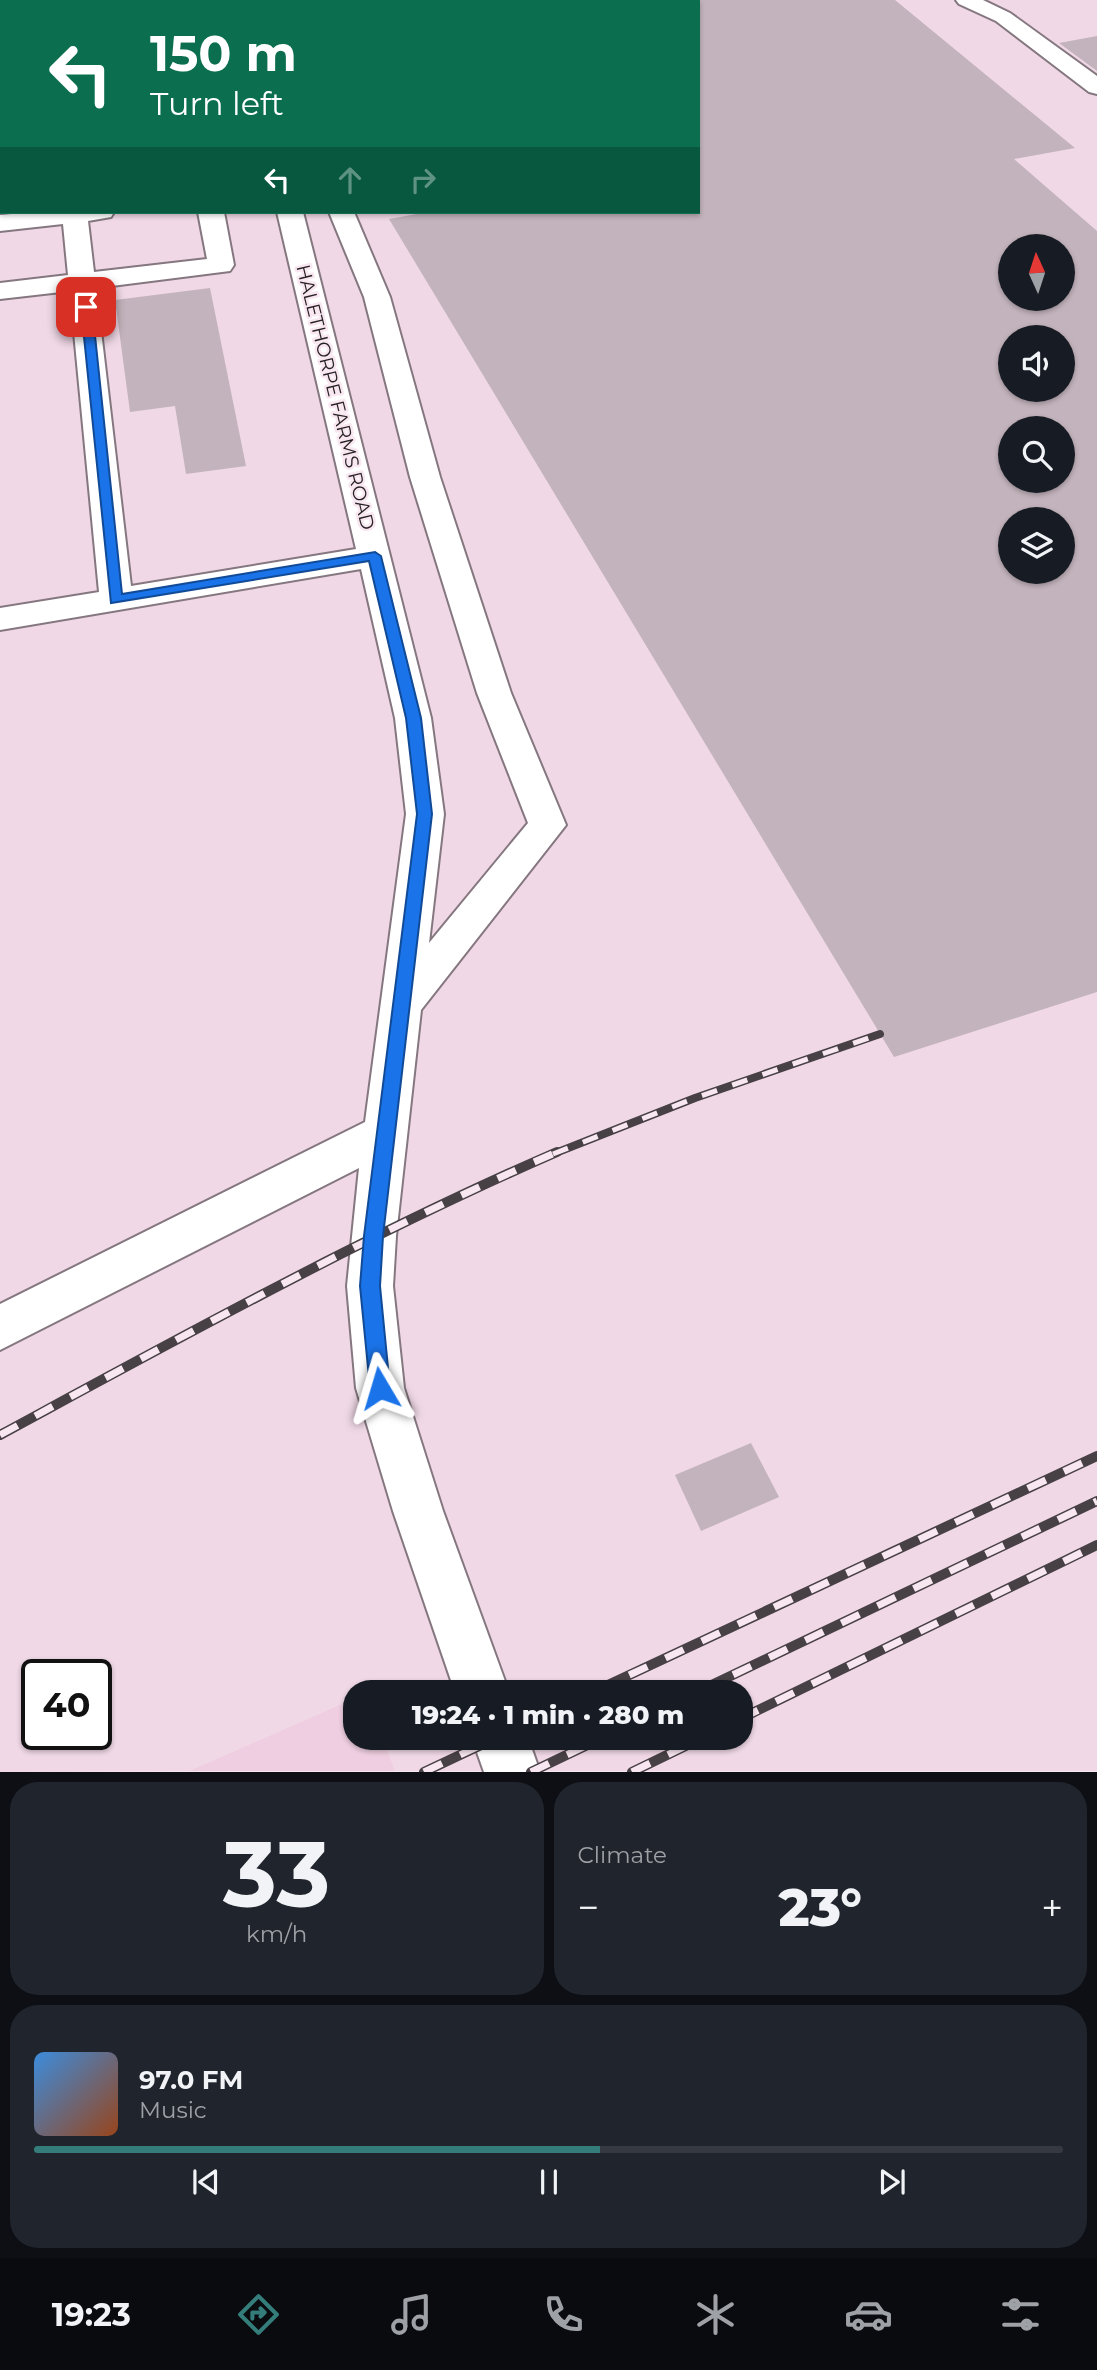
<!DOCTYPE html>
<meta charset="utf-8">
<style>
:root{--surface:#171b24;--page:#20242c;--text:#f1f3f6;--muted:#9ea1a6;--line:#363941;--accent:#347d7b}
body{margin:0;font-family:Montserrat,sans-serif;background:var(--page);color:var(--text);height:100vh;display:flex;flex-direction:column;font-size:26px;white-space:nowrap}
*{box-sizing:border-box;margin:0}
p{font-size:23px;color:var(--muted)}
.icon{flex:none;width:38px;height:38px;fill:none;stroke:currentColor;stroke-width:2;stroke-linecap:round;stroke-linejoin:round}
.map{position:relative;height:1772px;overflow:hidden}
.details{display:flex;flex-direction:column;gap:10px;padding:10px;background:#0d0f14;flex:1}
.details>*{flex:none}
.banner{position:absolute;left:0px;top:0px;width:700px;height:214px;box-shadow:0 2px 5px #0004;background:#0b6e4f;color:#fff;overflow:hidden}
.needle{width:46px;rotate:357deg}
.buttons{position:absolute;left:998px;top:234px;display:grid;gap:14px}
.buttons a{display:grid;place-items:center;width:77px;height:77px;border-radius:50%;background:var(--surface);box-shadow:0 2px 5px #0004;font-size:35px}
.speed{position:absolute;left:21px;top:1659px;display:flex;gap:14px;font-size:35px;font-weight:700;text-align:center}
.speed>*{display:grid;place-content:center;width:91px;height:91px;border-radius:50%;background:var(--surface);box-shadow:0 2px 5px #0004;line-height:1}
.speed .limit{border:4px solid #111;border-radius:10px;background:#fff;color:#111}
.pin{position:absolute;display:grid;place-items:center;width:60px;height:60px;color:#fff;margin:-30px;border-radius:14px;box-shadow:0 4px 10px #0006}
.me{position:absolute;width:77px;margin:-38px;rotate:353deg;stroke-linejoin:round;filter:drop-shadow(0 0 5px #0008)}
.turn{display:flex;align-items:center;gap:24px;height:147px;padding:0 35px;font-size:32px}
.turn .icon{width:91px;height:91px;stroke-width:2.5}
.turn b{display:block;font-size:49px;line-height:60px}
.lanes{display:flex;align-items:center;height:66px;padding:0 35px;background:#0003;justify-content:center;gap:35px;direction:ltr}
.lanes .off{opacity:.35}
.big{font-size:52px;font-weight:800;line-height:1.1}
.details .card{flex:1;display:flex;flex-direction:column;justify-content:center;gap:10px;min-width:0;padding:0 24px;border-radius:28px;background:var(--page)}
.details .dial{align-items:center;gap:0}
.dial b{font-size:91px;line-height:1}
.song{display:flex;align-items:center;gap:21px}
.cover{width:84px;height:84px;border-radius:10px;background:linear-gradient(135deg,hsl(210 70% 55%),hsl(20 70% 35%))}
.played{height:7px;border-radius:4px;background:linear-gradient(90deg,var(--accent) 55%,var(--line) 55%)}
.keys{display:flex;justify-content:space-around;direction:ltr}
.heat{display:flex;justify-content:space-between;align-items:center;font-size:38px;direction:ltr}
.details .tiles{flex:1;display:grid;gap:10px;grid-template-columns:1fr 1fr}
.card:last-child{grid-column:span 2}
.trip{position:absolute;left:343px;top:1680px;width:410px;height:70px;border-radius:28px;background:var(--surface);box-shadow:0 2px 5px #0004;font-weight:800;line-height:70px;text-align:center}
.tab-bar{display:flex;height:112px;justify-content:space-around;align-items:center;background:#090b0e;color:var(--muted)}
.tab-bar .icon{width:49px;height:49px}
.tab-bar .active{color:var(--accent)}
.tab-bar b{font-size:32px;color:var(--text)}
.map>svg:first-child{display:block}
.built{fill:#f0d8e6;fill-rule:evenodd}
.green{fill:#eecee0}
.building{fill:#c3b3bc;fill-rule:evenodd}
.lines{fill:none;stroke-linecap:round;stroke-linejoin:round}
.minor-casing{stroke:#85777f;stroke-width:4}
.minor{fill:#fff;fill-rule:evenodd}
.rail-far1-casing{stroke:#474044;stroke-width:8}
.rail-casing{stroke:#474044;stroke-width:10}
.rail-far1{stroke:#f8e7f0;stroke-width:5;stroke-dasharray:16;stroke-linecap:butt}
.rail{stroke:#f8e7f0;stroke-width:7;stroke-dasharray:20;stroke-linecap:butt}
.route{fill:#1a73e8;stroke:#114b97;stroke-width:2}
.labels{text-anchor:middle;stroke-width:5;stroke-linejoin:round;paint-order:stroke}
.street-label{font-size:19px;fill:#262124;stroke:#f8e7f0}
</style>
<div class="map">
<svg width="1097" height="1772" viewBox="0 0 1097 1772">
<rect width="100%" height="100%" fill="#f8e7f0"/>
<!-- built -->
<path class="built" d="M0 0H1097V1771H395L383 1738H740V1692H355V1698L189 1771 0 1772ZM2 2H698V212H2ZM1010 247H1062V299H1010ZM1010 338H1062V390H1010ZM1010 429H1062V481H1010ZM1010 520H1062V572H1010ZM37 1675H96V1734H37Z"/>
<!-- green -->
<polygon class="green" points="355,1698 355,1738 383,1738 395,1771 189,1771"/>
<!-- building -->
<g class="building">
<path d="M698 0H895L1075 148 1014 159 1097 231V992L894 1057 389 219 428 212H698ZM1010 247H1062V299H1010ZM1010 338H1062V390H1010ZM1010 429H1062V481H1010ZM1010 520H1062V572H1010Z"/>
<polygon points="1097,36 1097,71 1059,43"/>
<polygon points="210,288 246,466 186,474 175,406 130,412 115,300"/>
<polygon points="751,1443 779,1497 701,1531 675,1475"/>
</g>
<g class="lines">
<defs>
<g id="minor">
<rect x="228" y="0" width="20" height="2"/>
<polygon points="956,0 983,0 1010,13 1097,76 1097,94 1089,92 996,21 959,4"/>
<rect x="0" y="36" width="2" height="12"/>
<polygon points="2,110 2,125 0,125 0,111"/>
<polygon points="34,212 114,212 111,217 88,221 94,272 207,259 198,212 224,212 234,265 230,271 96,288 131,586 356,549 277,212 303,212 431,718 444,814 429,943 528,823 477,693 410,477 364,297 329,212 354,212 390,297 440,477 511,693 566,825 421,1010 396,1236 393,1286 404,1388 443,1511 509,1692 455,1692 393,1511 356,1388 347,1286 359,1168 0,1350 0,1304 365,1122 406,814 395,718 361,569 0,630 0,608 99,592 70,291 0,299 0,283 68,275 63,224 0,231 0,215"/>
<polygon points="472,1738 528,1738 540,1772 484,1772"/>
</g>
</defs>
<!-- minor casing -->
<use href="#minor" class="minor-casing"/>
<!-- minor -->
<use href="#minor" class="minor"/>
<defs>
<polyline id="rail-far1" points="553,1154 695,1098 880,1034"/>
<g id="rail">
<path d="M0 1435C183 1336 366 1235 557 1152"/>
<polyline points="593,1692 1097,1456"/>
<polyline points="697,1692 1097,1501"/>
<polyline points="740,1719 1097,1545"/>
<polyline points="424,1772 496,1738"/>
<polyline points="531,1772 602,1738"/>
<polyline points="632,1772 702,1738"/>
</g>
</defs>
<!-- rail-far1 casing -->
<use href="#rail-far1" class="rail-far1-casing"/>
<!-- rail casing -->
<use href="#rail" class="rail-casing"/>
<!-- rail-far1 -->
<use href="#rail-far1" class="rail-far1"/>
<!-- rail -->
<use href="#rail" class="rail"/>
</g>
<!-- route -->
<polygon class="route" points="86,304 92,307 122,594 375,552 381,556 421,718 432,814 383,1236 380,1286 390,1388 387,1395 380,1398 373,1395 370,1388 360,1286 364,1236 417,814 406,718 369,561 111,603 81,307"/>
<g class="labels">
<!-- street labels -->
<g class="street-label">
<text transform="translate(336 397) rotate(76)" y="7">HALETHORPE FARMS ROAD</text>
</g>
</g>
</svg>
<div class="buttons">
<a><svg class="needle" viewBox="-14 -14 28 28"><path d="M0-13l5 13h-10z" fill="#e53935"/><path d="M0 13l5-13h-10z" fill="#9ea1a6"/></svg></a>
<a><svg class="icon" aria-label="sound" viewBox="0 0 24 24"><path d="M4 9h4l5-4v14l-5-4H4zM17 9q2 3 0 6"/></svg></a>
<a><svg class="icon" aria-label="search" viewBox="0 0 24 24"><circle cx="10" cy="10" r="6"/><path d="M15 15l6 6"/></svg></a>
<a><svg class="icon" aria-label="layers" viewBox="0 0 24 24"><path d="M12 4l9 5-9 5-9-5zM3 14l9 5 9-5"/></svg></a>
</div>
<div class="speed"><div class="limit">40</div></div>
<div class="pin" style="left:86px;top:307px;background:#d93025"><svg class="icon" aria-label="arrive" viewBox="0 0 24 24"><path d="M6 21V4h12l-3 4 3 4H6"/></svg></div>
<svg class="me" style="left:380px;top:1388px" viewBox="-20 -20 40 40"><path d="M0-17L14 15 0 8-14 15z" fill="#1a73e8" stroke="#fff" stroke-width="4"/></svg>
<div class="trip">19:24 · 1 min · 280 m</div>
<div class="banner">
<div class="turn"><svg class="icon" aria-label="left" viewBox="0 0 24 24"><path d="M17 20v-9H6M10 6l-5 5 5 5"/></svg><div><b>150 m</b>Turn left</div></div>
<div class="lanes"><svg class="icon" aria-label="left" viewBox="0 0 24 24"><path d="M17 20v-9H6M10 6l-5 5 5 5"/></svg><svg class="icon off" aria-label="ahead" viewBox="0 0 24 24"><path d="M12 20V5M6 11l6-6 6 6"/></svg><svg class="icon off" aria-label="right" viewBox="0 0 24 24"><path d="M7 20v-9h11M14 6l5 5-5 5"/></svg></div>
</div>
</div>
<section class="details">
<div class="tiles">
<div class="card dial"><b>33</b><p>km/h</p></div>
<div class="card"><p>Climate</p>
<div class="heat"><a>−</a><b class="big">23°</b><a>+</a></div>
</div>
<div class="card">
<div class="song"><i class="cover"></i><div><b>97.0 FM</b><p>Music</p></div></div>
<div class="played"></div>
<div class="keys"><svg class="icon" aria-label="previous" viewBox="0 0 24 24"><path d="M18 5L8 12l10 7zM5 5v14"/></svg><svg class="icon" aria-label="pause" viewBox="0 0 24 24"><path d="M8 5v14M16 5v14"/></svg><svg class="icon" aria-label="next" viewBox="0 0 24 24"><path d="M6 5l10 7-10 7zM19 5v14"/></svg></div>
</div>
</div>
</section>
<nav class="tab-bar">
<b>19:23</b>
<svg class="icon active" aria-label="directions" viewBox="0 0 24 24"><path d="M12 3l9 9-9 9-9-9zM9 14v-3h6M13 9l2 2-2 2"/></svg>
<svg class="icon" aria-label="music" viewBox="0 0 24 24"><path d="M9 18V5l10-2v13"/><circle cx="6" cy="18" r="3"/><circle cx="16" cy="16" r="3"/></svg>
<svg class="icon" aria-label="phone" viewBox="0 0 24 24"><path d="M5 4h4l2 5-3 2q2 4 5 5l2-3 5 2v4C11 20 4 13 5 4z"/></svg>
<svg class="icon" aria-label="climate" viewBox="0 0 24 24"><path d="M12 3v18M4 7l16 10M4 17L20 7"/></svg>
<svg class="icon" aria-label="car" viewBox="0 0 24 24"><path d="M5 17H2v-5l4-1 3-4h7l3 4 3 1v5h-3M9 17h6M6 11h13"/><circle cx="7" cy="17" r="2"/><circle cx="17" cy="17" r="2"/></svg>
<svg class="icon" aria-label="filters" viewBox="0 0 24 24"><path d="M4 7h16M4 17h16"/><circle cx="9" cy="7" r="2"/><circle cx="15" cy="17" r="2"/></svg>
</nav>
